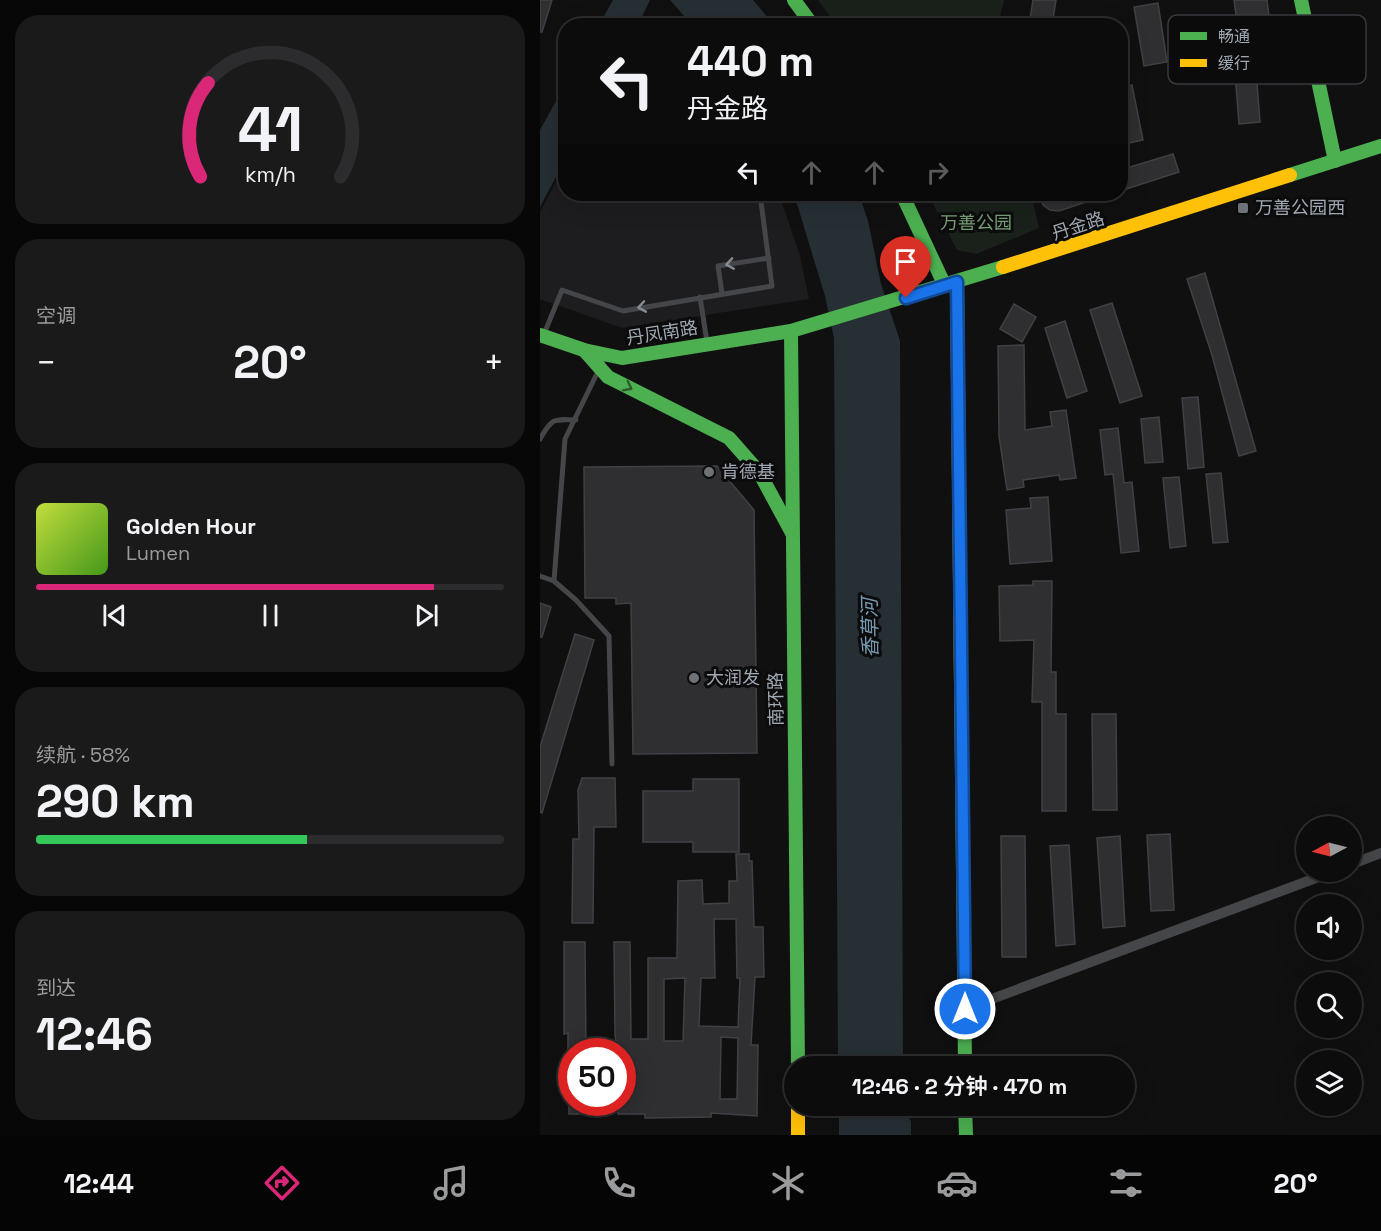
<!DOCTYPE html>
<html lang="zh">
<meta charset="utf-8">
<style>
:root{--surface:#0c0c0d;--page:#1a1a1b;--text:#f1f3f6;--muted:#9a9b9d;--line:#2c2c2e;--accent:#db2777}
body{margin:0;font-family:"Space Grotesk","Noto Sans SC",sans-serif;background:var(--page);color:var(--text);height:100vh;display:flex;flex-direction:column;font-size:22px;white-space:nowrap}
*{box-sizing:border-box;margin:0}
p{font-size:20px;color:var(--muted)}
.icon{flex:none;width:33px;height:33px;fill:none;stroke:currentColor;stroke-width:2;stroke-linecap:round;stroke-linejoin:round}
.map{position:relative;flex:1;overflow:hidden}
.drawer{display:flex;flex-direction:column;gap:15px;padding:15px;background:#070707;width:540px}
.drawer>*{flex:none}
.banner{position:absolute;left:18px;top:18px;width:570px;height:183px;border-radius:24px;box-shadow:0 6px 24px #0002,0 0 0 2px var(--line);background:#0c0c0d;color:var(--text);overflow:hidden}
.needle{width:39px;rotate:263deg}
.buttons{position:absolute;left:756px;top:816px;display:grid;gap:12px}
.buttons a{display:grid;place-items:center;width:66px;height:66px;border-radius:50%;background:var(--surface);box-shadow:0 6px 24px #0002,0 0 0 2px var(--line);font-size:30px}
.speed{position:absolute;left:18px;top:1038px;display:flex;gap:12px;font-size:30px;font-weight:700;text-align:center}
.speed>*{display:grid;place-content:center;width:78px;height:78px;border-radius:50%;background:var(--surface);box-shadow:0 6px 24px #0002,0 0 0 2px var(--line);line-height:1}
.speed .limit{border:9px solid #d22;background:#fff;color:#111}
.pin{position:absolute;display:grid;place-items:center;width:51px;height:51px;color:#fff;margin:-62px -26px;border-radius:50% 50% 50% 0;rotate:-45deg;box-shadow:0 0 6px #0007}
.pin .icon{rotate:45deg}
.me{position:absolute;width:66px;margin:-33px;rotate:0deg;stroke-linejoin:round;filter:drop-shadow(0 0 4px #0008)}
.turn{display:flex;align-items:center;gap:21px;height:126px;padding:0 30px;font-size:27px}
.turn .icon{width:78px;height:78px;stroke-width:2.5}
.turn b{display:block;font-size:42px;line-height:51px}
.lanes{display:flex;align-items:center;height:57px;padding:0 30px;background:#0003;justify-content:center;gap:30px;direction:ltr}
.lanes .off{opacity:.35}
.big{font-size:45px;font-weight:600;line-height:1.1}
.drawer .card{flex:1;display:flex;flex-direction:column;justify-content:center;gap:9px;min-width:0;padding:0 21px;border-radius:24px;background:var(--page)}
.drawer .dial{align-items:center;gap:0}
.dial svg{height:156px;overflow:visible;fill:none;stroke:var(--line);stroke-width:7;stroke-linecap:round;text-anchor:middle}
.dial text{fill:var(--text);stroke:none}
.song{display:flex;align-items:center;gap:18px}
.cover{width:72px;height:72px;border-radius:9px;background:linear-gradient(135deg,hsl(70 70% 55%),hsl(100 70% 35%))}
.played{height:6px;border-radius:3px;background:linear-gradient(90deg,var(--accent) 85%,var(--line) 85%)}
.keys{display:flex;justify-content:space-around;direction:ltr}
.heat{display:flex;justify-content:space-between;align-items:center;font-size:33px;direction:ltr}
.charge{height:9px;border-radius:4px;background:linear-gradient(90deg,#34c759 58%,var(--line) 0)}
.trip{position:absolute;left:244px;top:1056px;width:351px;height:60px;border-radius:30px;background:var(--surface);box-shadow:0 6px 24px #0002,0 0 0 2px var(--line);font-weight:600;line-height:60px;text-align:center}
.tabs{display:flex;height:96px;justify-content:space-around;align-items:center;background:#050505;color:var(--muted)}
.tabs .icon{width:42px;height:42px}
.tabs .active{color:var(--accent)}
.tabs b{font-size:27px;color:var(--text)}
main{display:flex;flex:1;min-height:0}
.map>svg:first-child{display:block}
.built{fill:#1d1d1f}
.green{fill:#1a211b}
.water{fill:#262f34}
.building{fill:#2f2f31;stroke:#3f4145;stroke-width:1.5;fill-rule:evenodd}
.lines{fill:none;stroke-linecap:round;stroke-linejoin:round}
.lane{stroke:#454649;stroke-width:5}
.street{stroke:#454649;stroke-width:10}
.fast{stroke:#4caf50;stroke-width:14}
.slow{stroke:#ffc107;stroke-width:14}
.oneway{stroke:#858b93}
.oneway2{stroke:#2c5d2e}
.route-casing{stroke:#114b97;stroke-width:15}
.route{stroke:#1a73e8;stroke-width:10}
.poi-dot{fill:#6e737a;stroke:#0b0b0c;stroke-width:2}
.labels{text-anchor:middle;stroke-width:6;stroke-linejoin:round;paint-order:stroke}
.poi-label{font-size:18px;fill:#a0a8b3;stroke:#0b0b0c;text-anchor:start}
.park-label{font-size:18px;fill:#789f76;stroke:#0b0b0c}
.street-label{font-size:18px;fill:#a0a8b3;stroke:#0b0b0c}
.water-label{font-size:20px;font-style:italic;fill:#759ab0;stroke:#0b0b0c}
.key{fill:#0b0b0c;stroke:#383a3e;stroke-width:1.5}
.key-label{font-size:16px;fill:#a0a8b3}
</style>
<main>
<section class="drawer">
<div class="card dial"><svg viewBox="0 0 100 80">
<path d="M14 69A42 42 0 1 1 86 69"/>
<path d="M14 69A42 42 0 0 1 18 21" stroke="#db2777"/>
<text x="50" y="56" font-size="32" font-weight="700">41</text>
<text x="50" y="72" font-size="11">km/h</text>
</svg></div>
<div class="card"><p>空调</p>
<div class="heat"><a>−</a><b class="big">20°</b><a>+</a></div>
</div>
<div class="card">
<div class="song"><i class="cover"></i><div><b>Golden Hour</b><p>Lumen</p></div></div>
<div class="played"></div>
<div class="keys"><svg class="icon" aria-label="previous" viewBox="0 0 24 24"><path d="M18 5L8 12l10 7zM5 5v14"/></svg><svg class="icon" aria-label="pause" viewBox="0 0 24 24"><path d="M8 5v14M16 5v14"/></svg><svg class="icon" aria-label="next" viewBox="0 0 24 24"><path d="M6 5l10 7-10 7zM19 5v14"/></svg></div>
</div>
<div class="card"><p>续航 · 58%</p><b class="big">290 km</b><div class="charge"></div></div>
<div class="card"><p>到达</p><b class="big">12:46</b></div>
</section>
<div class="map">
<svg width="841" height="1135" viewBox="0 0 841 1135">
<rect width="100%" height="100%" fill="#101011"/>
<!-- built -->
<polygon class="built" points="25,165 26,194 239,194 260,256 269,299 82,328 0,299 0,212"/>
<!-- green -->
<g class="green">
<polygon points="278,0 464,0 458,25 297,26"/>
<polygon points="388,194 491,194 499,228 436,254 417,250"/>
</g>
<!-- water -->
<g class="water">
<polygon points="73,0 110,0 98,25 59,25"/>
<polygon points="130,0 213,0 234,25 152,25"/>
<polygon points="25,85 25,160 0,207 0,130"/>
<polygon points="254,194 319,194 328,221 341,284 360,341 363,1066 298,1066 294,338 285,296"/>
<polygon points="299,1106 364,1106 364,1112 371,1121 371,1135 299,1135"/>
</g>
<!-- building -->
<g class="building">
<polygon points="0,0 12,0 2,32 0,32"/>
<polygon points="493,0 516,0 512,26 489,26"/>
<polygon points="694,0 727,0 729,16 697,22"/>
<polygon points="618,3 627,62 604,66 594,7"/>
<polygon points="716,70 720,122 699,124 695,72"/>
<polygon points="592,85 603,140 580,145 580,87"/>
<polygon points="633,154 639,172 580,191 580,170"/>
<polygon points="500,194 567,194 567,195 519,211 510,210 503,205"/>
<polygon points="665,273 716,451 699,456 672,355 647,279"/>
<polygon points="572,303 602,396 580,403 550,310"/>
<polygon points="474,304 496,317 482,342 460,329"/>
<polygon points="525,321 547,391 527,398 505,328"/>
<polygon points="484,345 485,430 512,426 510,412 526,410 536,478 520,480 519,475 483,480 484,487 467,490 459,436 458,346"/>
<polygon points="658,397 664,467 648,469 642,398"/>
<polygon points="619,417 623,462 605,463 601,419"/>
<polygon points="578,428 584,483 592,482 599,551 581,553 573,474 565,475 560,430"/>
<polygon points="177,466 214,510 217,753 93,754 91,603 76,604 76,598 45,598 44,467"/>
<polygon points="681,473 688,542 673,543 666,474"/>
<polygon points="639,477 646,546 630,548 623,478"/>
<polygon points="508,497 512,561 470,564 466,510 491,508 490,498"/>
<polygon points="493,581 512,581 511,672 516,672 516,714 526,714 526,811 502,811 502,702 492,702 494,640 460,641 459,586 493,585"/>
<polygon points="0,603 11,607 2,637 0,637"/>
<polygon points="35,634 54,640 2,813 0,812 0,747"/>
<polygon points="552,714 576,714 577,810 553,810"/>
<polygon points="42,778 75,778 76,827 54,827 53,923 32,923 33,839 39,839 38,790"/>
<polygon points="153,779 199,779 199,852 153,852 153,842 103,842 103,791 153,791"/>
<polygon points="630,834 634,910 611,911 607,835"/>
<polygon points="461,836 485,836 486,957 462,957"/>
<polygon points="580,836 585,926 563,928 557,838"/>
<polygon points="529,845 535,944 516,946 510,846"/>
<path d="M196 854H209V861H212L214 927H223L224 977H215L211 1045H218L217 1116 171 1113V1117L105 1118V1114H78V1102H82V1052H77L75 1034 74 942H90L91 1039H108V958H137L138 881 162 880 163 904 189 903V881H197ZM174 919H196L197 978H200L198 1027 159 1026 161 978H175ZM145 978 143 1041H124V979ZM181 1037 198 1038 197 1099H180Z"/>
<polygon points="24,942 45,942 46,1052 28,1052 28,1033 24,1034"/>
<rect x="29" y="1102" width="17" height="12"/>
</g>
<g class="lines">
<!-- lane -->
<g class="lane">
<polyline points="182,293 178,266 229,258"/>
<polyline points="160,297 167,342"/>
<polyline points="4,334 22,290 83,311 232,286 220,194"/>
<polyline points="66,355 25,439 14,581 36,600 69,636 72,764"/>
<path d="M0 439C12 418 13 419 36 420"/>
<polyline points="0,576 14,581"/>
</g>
<!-- street -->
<g class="street">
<polyline points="812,864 841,853"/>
<polyline points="425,1009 792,872"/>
</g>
<!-- fast -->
<g class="fast">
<polyline points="254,0 273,26"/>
<polyline points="761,0 795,161"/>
<polyline points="750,175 841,146"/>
<polyline points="362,194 405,286"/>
<polyline points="251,331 258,1066"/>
<polyline points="0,335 44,350 82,358 251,331 463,267"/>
<polyline points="44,350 68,377 189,438 219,472 252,533"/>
<polyline points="421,683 425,1066"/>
<polyline points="425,1106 426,1135"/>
</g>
<!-- slow -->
<g class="slow">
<polyline points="463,267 750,175"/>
<polyline points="417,282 421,683"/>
<polyline points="258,1106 258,1135"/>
</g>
</g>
<!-- one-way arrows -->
<defs><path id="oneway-chevron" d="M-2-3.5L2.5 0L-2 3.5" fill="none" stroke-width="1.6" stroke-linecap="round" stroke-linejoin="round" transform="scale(1.5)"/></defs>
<g class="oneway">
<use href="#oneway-chevron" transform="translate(190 264) rotate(171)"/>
<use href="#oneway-chevron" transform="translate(102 307) rotate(170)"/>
</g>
<use class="oneway2" href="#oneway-chevron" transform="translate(88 387) rotate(27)"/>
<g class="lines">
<defs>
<polyline id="route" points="366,298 417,282 425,1009"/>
</defs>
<!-- route casing -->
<use href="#route" class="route-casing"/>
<!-- route -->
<use href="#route" class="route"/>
</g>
<!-- markers -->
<g class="poi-dot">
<rect x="697" y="202" width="12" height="12" rx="3"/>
<circle cx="169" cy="472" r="6"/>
<circle cx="154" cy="678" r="6"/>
</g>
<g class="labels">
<!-- poi labels -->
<g class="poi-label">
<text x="715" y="214">万善公园西</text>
<text x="181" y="478">肯德基</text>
<text x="166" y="684">大润发</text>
</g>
<!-- park labels -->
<g class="park-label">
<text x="436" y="229">万善公园</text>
</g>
<!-- street labels -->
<g class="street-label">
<text transform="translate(538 226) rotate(-18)" y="6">丹金路</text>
<text transform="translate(122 333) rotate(-9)" y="6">丹凤南路</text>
<text transform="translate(236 699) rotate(-91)" y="6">南环路</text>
</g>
<!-- water labels -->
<g class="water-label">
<text transform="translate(330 628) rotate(-91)" y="7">香草河</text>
</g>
</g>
<!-- legend -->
<rect x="628" y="15" width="198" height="69" rx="9" class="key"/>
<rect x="640" y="32" width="27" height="8" fill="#4caf50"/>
<rect x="640" y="59" width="27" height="8" fill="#ffc107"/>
<g class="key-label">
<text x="678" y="42">畅通</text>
<text x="678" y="69">缓行</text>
</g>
</svg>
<div class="buttons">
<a><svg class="needle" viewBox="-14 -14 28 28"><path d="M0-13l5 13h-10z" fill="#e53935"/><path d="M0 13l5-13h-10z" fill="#9a9b9d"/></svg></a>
<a><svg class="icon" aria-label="sound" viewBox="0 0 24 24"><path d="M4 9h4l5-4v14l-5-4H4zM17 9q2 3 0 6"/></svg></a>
<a><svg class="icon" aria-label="search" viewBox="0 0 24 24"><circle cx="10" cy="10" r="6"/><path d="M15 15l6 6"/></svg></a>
<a><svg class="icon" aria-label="layers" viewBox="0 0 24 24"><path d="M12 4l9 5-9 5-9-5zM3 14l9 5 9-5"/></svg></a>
</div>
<div class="speed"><div class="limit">50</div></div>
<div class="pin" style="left:366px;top:298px;background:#d93025"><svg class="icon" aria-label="arrive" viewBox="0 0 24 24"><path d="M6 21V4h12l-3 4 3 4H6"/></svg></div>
<svg class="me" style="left:425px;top:1009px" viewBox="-20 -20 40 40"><circle r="17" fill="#1a73e8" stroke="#fff" stroke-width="3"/><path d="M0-11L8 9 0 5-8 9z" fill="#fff"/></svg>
<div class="trip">12:46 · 2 分钟 · 470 m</div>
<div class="banner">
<div class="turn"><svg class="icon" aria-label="left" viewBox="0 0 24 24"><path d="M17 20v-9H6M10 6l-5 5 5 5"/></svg><div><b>440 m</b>丹金路</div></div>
<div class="lanes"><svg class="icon" aria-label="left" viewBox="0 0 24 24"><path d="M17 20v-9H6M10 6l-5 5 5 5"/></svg><svg class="icon off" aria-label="ahead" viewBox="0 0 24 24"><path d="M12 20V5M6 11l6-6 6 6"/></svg><svg class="icon off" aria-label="ahead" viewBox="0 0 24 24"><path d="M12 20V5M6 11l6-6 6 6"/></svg><svg class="icon off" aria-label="right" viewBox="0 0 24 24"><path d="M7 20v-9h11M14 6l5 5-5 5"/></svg></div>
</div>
</div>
</main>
<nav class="tabs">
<b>12:44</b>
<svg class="icon active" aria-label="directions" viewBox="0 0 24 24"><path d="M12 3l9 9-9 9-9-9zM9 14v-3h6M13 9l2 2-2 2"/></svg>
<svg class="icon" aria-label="music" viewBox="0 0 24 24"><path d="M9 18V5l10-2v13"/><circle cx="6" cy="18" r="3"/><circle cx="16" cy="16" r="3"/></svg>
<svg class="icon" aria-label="phone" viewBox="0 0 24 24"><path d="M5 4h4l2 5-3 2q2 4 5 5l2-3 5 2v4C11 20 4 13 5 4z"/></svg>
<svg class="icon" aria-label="climate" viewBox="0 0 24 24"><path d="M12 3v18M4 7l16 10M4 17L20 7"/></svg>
<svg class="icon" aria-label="car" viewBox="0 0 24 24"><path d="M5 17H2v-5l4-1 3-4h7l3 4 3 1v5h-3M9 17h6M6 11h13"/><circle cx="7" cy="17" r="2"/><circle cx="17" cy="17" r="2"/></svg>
<svg class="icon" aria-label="filters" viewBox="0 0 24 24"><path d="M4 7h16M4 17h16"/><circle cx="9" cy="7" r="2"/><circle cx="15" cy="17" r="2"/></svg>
<b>20°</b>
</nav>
